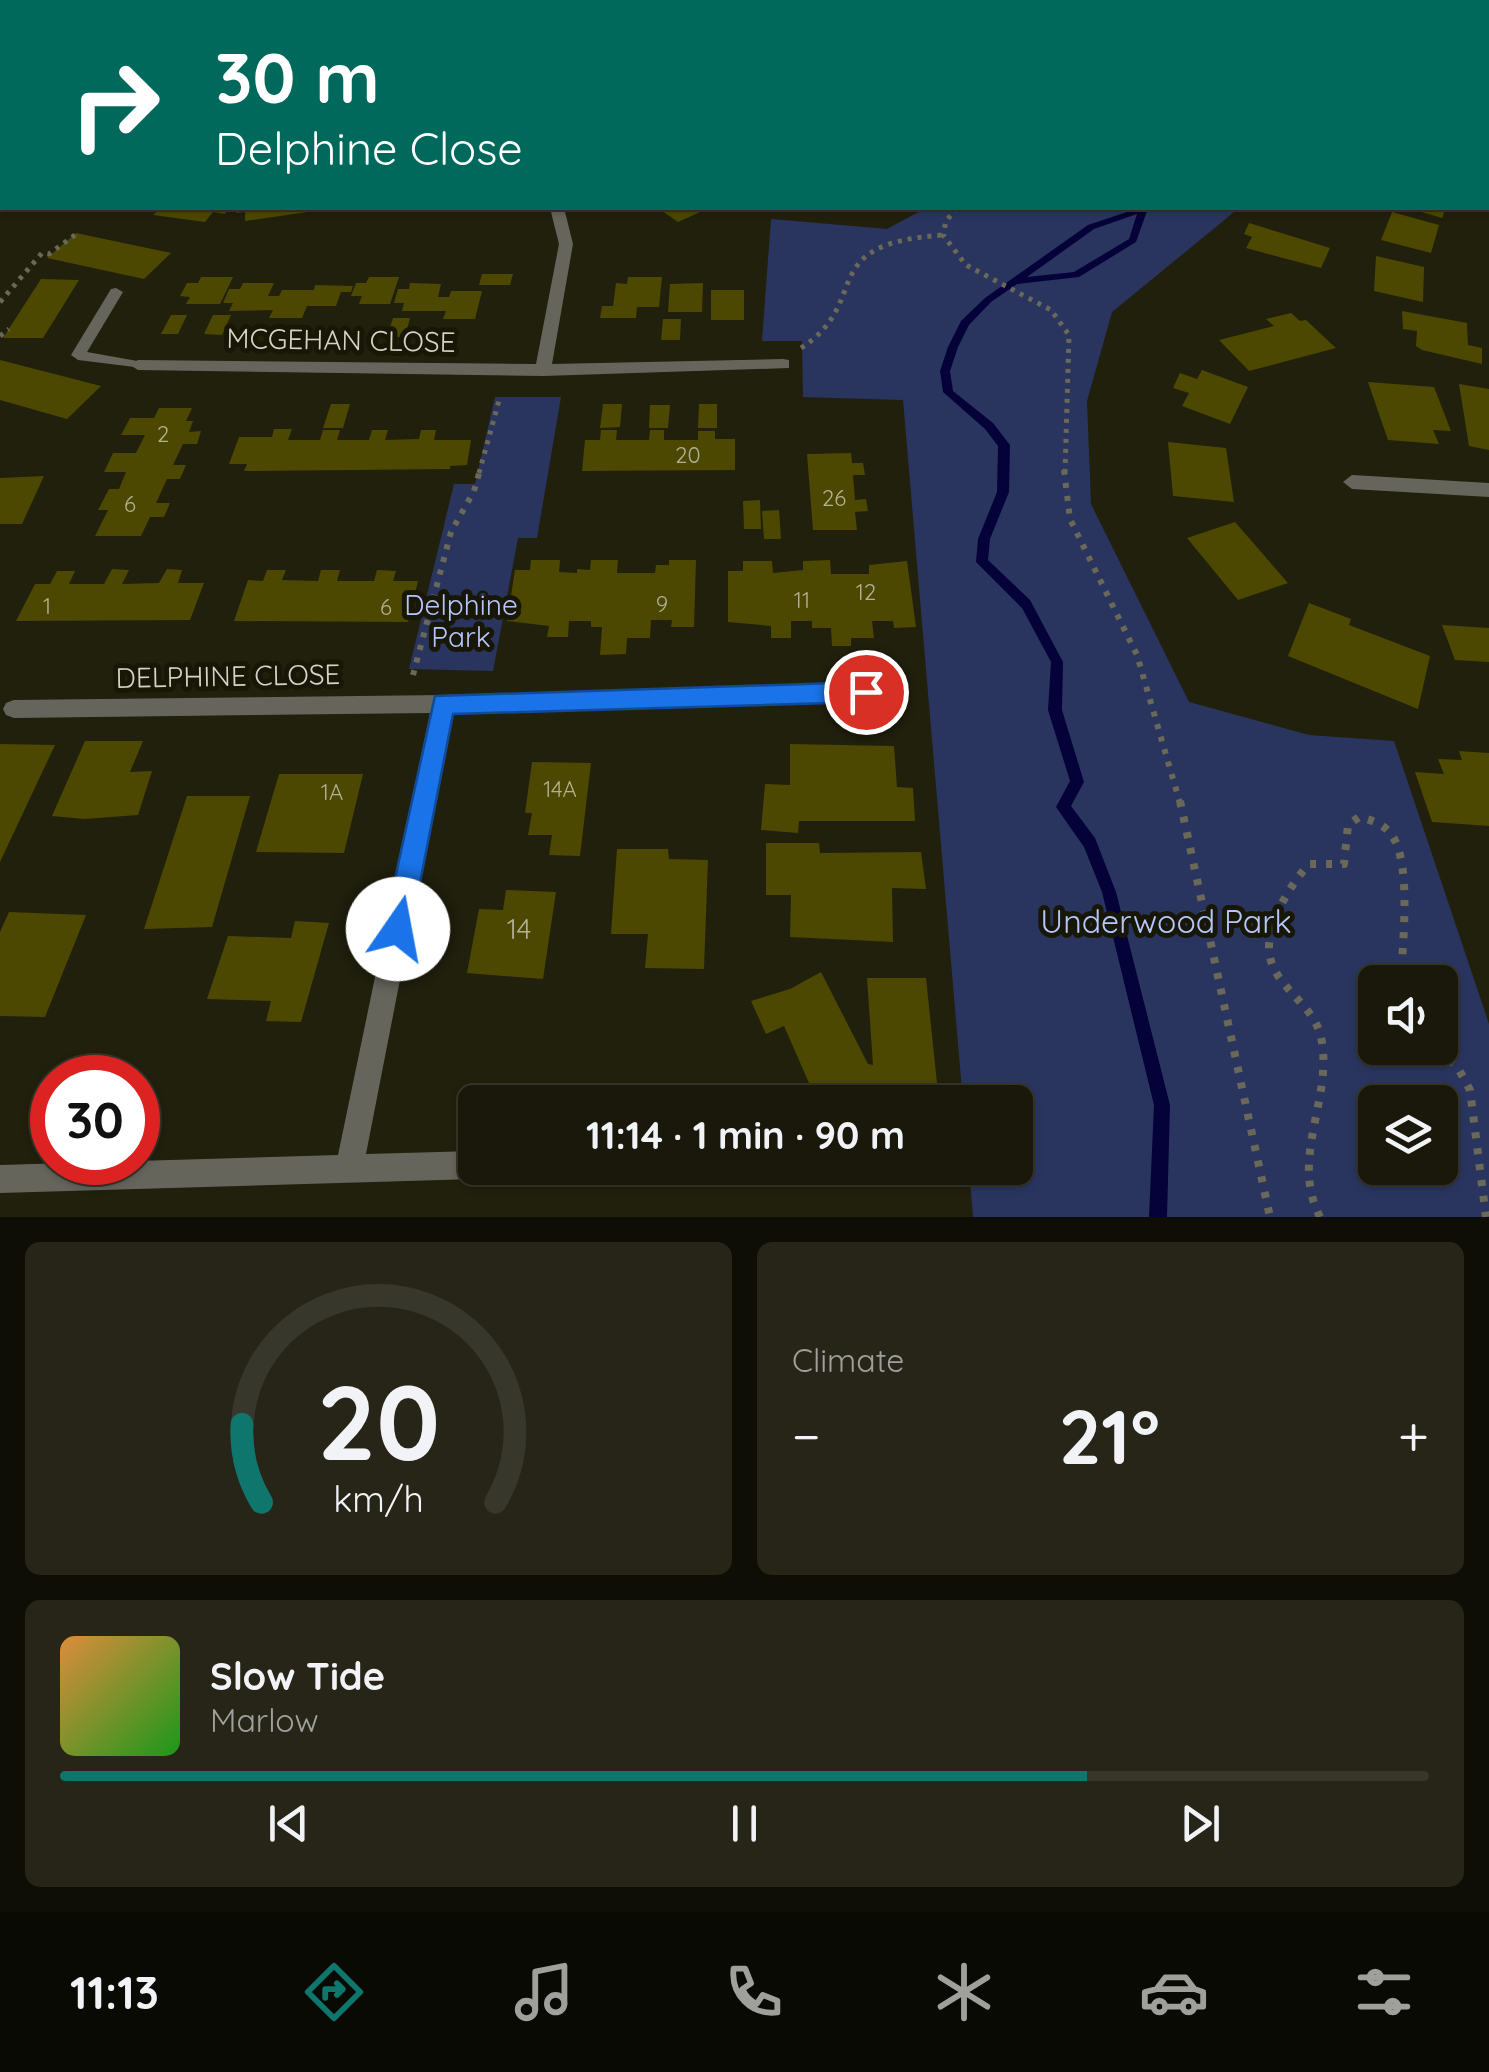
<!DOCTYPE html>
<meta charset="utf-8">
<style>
:root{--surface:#19180a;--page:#262518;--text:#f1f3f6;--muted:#9fa09c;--line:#37372b;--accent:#0f766e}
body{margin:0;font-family:Quicksand,sans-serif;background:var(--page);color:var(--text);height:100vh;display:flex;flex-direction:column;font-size:38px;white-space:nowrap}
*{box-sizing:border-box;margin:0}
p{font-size:32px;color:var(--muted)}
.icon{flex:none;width:55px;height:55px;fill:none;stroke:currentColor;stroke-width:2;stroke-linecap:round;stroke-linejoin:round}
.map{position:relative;height:1217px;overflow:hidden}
.drawer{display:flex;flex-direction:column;gap:25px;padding:25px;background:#0e0d06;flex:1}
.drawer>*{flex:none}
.top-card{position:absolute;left:0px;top:0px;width:1490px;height:210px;box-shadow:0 2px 8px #0004,0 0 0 2px var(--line);background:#00695c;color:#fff;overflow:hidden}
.controls{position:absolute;left:1358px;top:965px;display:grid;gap:20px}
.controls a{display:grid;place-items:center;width:100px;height:100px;border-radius:15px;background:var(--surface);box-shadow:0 2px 8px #0004,0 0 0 2px var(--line);font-size:50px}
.speed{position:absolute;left:30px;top:1055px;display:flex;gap:20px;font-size:50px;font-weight:700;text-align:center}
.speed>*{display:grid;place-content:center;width:130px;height:130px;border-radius:50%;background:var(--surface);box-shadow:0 2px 8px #0004,0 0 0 2px var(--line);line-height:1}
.speed .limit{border:15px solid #d22;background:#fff;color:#111}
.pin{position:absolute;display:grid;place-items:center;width:85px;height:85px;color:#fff;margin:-42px;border:5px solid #fff;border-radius:50%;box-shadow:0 2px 10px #0007}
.me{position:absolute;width:110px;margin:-55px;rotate:12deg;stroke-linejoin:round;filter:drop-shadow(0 0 8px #0008)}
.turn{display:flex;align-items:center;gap:35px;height:210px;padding:0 50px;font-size:45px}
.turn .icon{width:130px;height:130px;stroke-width:2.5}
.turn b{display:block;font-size:70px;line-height:85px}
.big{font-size:75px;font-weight:800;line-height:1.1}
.drawer .widget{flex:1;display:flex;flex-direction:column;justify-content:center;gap:15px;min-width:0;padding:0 35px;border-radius:15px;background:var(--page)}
.drawer .dial{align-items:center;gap:0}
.dial svg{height:260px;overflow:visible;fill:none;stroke:var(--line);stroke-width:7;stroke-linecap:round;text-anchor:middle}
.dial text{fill:var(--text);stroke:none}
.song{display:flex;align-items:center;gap:30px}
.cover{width:120px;height:120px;border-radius:15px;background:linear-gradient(135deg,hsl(30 70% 55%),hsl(120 70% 35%))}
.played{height:10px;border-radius:5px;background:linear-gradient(90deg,var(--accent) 75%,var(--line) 75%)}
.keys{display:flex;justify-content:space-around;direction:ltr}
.heat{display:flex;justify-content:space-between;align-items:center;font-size:55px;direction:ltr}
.drawer .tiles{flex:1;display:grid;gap:25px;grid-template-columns:1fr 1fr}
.widget:last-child{grid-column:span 2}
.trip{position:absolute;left:458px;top:1085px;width:575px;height:100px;border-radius:15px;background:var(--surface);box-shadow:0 2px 8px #0004,0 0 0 2px var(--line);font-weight:800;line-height:100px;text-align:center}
.menu{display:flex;height:160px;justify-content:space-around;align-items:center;background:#0a0a04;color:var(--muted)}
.menu .icon{width:70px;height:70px}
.menu .current{color:var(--accent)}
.menu b{font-size:45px;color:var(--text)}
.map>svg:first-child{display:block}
.green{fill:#2a355f;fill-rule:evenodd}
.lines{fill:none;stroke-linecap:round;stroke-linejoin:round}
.stream{fill:#05023a;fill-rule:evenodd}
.building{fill:#4c4802}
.path-far3{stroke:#696859;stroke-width:4;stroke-dasharray:4 5;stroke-linecap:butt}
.path-far2{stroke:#696859;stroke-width:5;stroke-dasharray:4 6;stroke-linecap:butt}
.path-far1{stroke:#696859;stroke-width:6;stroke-dasharray:5 8;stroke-linecap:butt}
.path{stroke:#696859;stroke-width:8;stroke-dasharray:6 10;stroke-linecap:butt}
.service{fill:#65655c;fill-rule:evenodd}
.minor{fill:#65655c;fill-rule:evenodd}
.tertiary{fill:#65655c;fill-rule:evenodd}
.route{fill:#1a73e8;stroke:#114b97;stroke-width:2.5}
.labels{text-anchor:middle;stroke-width:10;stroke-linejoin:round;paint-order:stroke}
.number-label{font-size:22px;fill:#b2b096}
.street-label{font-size:28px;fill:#d4d3c8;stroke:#181705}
.park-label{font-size:28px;fill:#b5c6fd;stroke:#181705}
.near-number-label{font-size:28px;fill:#b2b096}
.near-park-label{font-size:32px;fill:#b5c6fd;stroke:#181705}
</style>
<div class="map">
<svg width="1489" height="1217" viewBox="0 0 1489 1217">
<rect width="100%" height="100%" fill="#21200d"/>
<!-- green -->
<g class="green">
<path d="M926 208H1239L1112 312 1087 401 1091 504 1189 702 1309 735 1394 741 1489 1024V1217H973L969 1168H1015V1102H963L903 400 803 397 802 341H762L771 219 887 229ZM1375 982H1440V1048H1375ZM1440 1102V1168H1375V1102Z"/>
<polygon points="495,397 561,397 537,538 518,538 493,671 409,669 454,484 475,484"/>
</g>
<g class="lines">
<!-- stream -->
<g class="stream">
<polygon points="1376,0 1385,0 1383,2 1376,2"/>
<path d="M1139 208H1150L1147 211 1136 242 1079 277 1017 284 991 302 969 325 958 347 950 371 953 391 993 423 1010 445 1009 492 990 539 988 560 1030 600 1063 662 1062 710 1084 782 1071 806 1095 838 1116 892 1170 1105 1167 1217H1149L1154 1105 1102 892 1084 847 1056 807 1070 781 1048 710 1051 662 1022 608 976 562 978 539 997 492 998 446 985 429 943 392 940 371 948 347 961 321 985 298 1088 225ZM1137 214 1129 239 1074 272 1027 277 1094 229Z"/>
</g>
</g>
<!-- building -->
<g class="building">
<polygon points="161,208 229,208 225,214 213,212 205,222 153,215"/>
<polygon points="237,208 308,208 308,212 245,221 245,212 236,213"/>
<polygon points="658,208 709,208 678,222"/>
<polygon points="1408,208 1446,208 1442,218"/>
<polygon points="1392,212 1439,225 1431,253 1381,240"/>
<polygon points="1249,223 1330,248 1321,268 1246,248 1252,237 1244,234"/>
<polygon points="76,233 171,253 144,279 47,258"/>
<polygon points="1376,256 1424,267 1423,302 1374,291"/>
<polygon points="482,274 513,274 510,285 479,285"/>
<polygon points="201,277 233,277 220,304 186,304 190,297 180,296 187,283 198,283"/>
<polygon points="369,277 399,277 390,304 359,304 362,296 351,296 356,283 366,283"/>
<polygon points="628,277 662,277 659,307 637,307 636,318 600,318 602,306 613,306 616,283 627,284"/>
<polygon points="41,279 79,280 43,338 3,338"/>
<polygon points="243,283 274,283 268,296 279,296 282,290 314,290 315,285 353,286 351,292 341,292 336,306 307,306 302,318 269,318 273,310 229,311 233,303 223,303 229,289 240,289"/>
<polygon points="410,283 441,284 438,297 449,297 451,291 482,291 475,319 443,319 446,311 402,311 404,303 394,303 398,289 409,289"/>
<polygon points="703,283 702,312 668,312 670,284"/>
<rect x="711" y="290" width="33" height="30"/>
<polygon points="1402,311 1467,323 1468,345 1482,348 1482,364 1422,350 1416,346 1417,331 1403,329"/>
<polygon points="1291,313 1300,321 1306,320 1336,348 1249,371 1219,340 1274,326 1266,319"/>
<polygon points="171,315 187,315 178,334 161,334"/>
<polygon points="213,315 231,315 222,335 204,334"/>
<polygon points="393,318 410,318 405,337 387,337"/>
<polygon points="663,319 681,319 680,340 661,340"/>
<polygon points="0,360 101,386 67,419 0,400"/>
<polygon points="1202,370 1248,387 1230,424 1182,406 1189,393 1173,388 1180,373 1197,379"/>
<polygon points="1368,382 1434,387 1451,431 1433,430 1439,444 1388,440"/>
<polygon points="1459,384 1489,389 1489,450 1469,446"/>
<polygon points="331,404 350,404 343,428 323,428"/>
<polygon points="603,404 622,404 620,427 600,428"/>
<polygon points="699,404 717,404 717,428 698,428"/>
<polygon points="650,405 670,405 668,428 649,428"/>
<polygon points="159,408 192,408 186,421 193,421 189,432 201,431 197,444 183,444 173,465 186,465 180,479 167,479 156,503 170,503 164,517 150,517 141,536 95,536 108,510 98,510 109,489 119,489 126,472 104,472 113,453 136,453 145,435 121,435 130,418 154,418"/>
<polygon points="274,429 292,429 288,440 320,440 323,430 340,430 337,440 369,440 372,430 388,430 385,440 419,439 421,430 436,430 434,440 471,440 467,465 450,466 450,469 244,471 247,464 229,464 239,437 272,437"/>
<polygon points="601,430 617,430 616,440 649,440 650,430 664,430 664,440 698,440 698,431 715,431 715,439 735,439 735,470 582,471 585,440 600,440"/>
<polygon points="1168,442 1226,448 1234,502 1173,496"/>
<polygon points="851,453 852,463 863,463 865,475 853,475 855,500 866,499 868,511 855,512 857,530 813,530 807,454"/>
<polygon points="44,476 22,524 0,524 0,478"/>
<polygon points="760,500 761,529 744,529 743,501"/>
<polygon points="779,510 781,539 764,539 762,511"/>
<polygon points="1235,522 1288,583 1238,600 1187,538"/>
<polygon points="531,560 560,560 559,572 577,573 577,569 590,570 591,560 618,560 617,573 655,573 656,565 669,565 669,560 696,560 694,627 671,627 672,620 651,620 650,638 627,638 626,654 600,655 602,627 591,627 591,621 569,621 568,637 547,637 549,626 507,621 515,570 530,570"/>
<polygon points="830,560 831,574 869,574 869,565 907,561 916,627 894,628 893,621 872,621 874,638 851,638 851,646 832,646 831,628 812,628 812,621 791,621 791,638 771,638 771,626 728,622 728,571 743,571 743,561 772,561 773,573 803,570 803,561"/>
<polygon points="112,569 129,570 122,584 159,583 167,569 182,570 178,583 204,583 190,620 16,621 35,584 50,584 57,571 75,571 69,584 104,584"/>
<polygon points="267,570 286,570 282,580 318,581 321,570 340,570 337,581 374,581 377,570 396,571 393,581 418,581 408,622 234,621 248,580 263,581"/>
<polygon points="1309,603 1351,619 1349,625 1430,656 1418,709 1288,656"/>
<polygon points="1442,625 1489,628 1489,662 1455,660"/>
<polygon points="85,741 143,741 130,772 152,771 138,815 84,819 52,816"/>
<polygon points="0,744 55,745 0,862"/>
<polygon points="790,744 894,746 897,787 913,788 915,821 799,821 798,833 761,830 765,784 790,785"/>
<polygon points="1459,751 1489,753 1489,826 1432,822 1415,772 1444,774 1438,759 1462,760"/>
<polygon points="532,762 591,763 580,856 549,855 552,835 528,835 532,813 525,813"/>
<polygon points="279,774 363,774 344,853 256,852"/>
<polygon points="187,796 250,796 212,927 144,929"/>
<polygon points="766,843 819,843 820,853 921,852 926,889 892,888 893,942 790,937 791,895 766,895"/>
<polygon points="617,849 668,849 669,859 708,860 704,969 645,968 648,934 611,934"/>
<polygon points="506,890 556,892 543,979 467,973 479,909 503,910"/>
<polygon points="9,912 86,915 45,1017 0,1016 0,932"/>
<polygon points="295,921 329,923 301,1022 266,1021 271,1001 207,999 228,936 291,938"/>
<polygon points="821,972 868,1064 873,1065 867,978 926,978 939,1102 833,1102 834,1095 816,1099 784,1026 766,1034 751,1001 790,989"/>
</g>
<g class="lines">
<!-- path-far3 -->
<polyline class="path-far3" points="1320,2 1324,0"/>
<!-- path-far2 -->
<g class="path-far2">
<polyline points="957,208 946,221 943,235 966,265 1051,310 1069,335 1065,473"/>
<polyline points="0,302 42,253 49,254 75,235"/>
<polyline points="0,336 9,329"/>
<path d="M801 348C874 301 812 244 943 235"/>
<polyline points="479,473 500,397"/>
</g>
<!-- path-far1 -->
<g class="path-far1">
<polyline points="1064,470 1070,519 1137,655 1180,803"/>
<polyline points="413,675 451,532 474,491 480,470"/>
</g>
<!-- path -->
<g class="path">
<polyline points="1180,801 1270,1217"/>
<polyline points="1438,1048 1458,1068 1470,1090 1486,1217"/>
<path d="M1320 1217C1289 1157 1334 1098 1321 1037 1313 1001 1268 985 1269 946 1270 918 1291 884 1309 864H1344L1348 825 1359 817C1372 820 1386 825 1393 837 1412 868 1402 946 1401 982"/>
</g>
<!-- service -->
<polygon class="service" points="116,288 123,292 87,352 143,362 143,368 78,360 71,355 111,289"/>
<!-- minor -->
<g class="minor">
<polygon points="331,0 343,0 345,2 333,2"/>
<polygon points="550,208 564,208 573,244 552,364 783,359 789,360 789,368 543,376 138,370 130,365 138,360 536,364 559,244"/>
<polygon points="1352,475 1489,483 1489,497 1352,489 1343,482"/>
<polygon points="866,683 873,686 877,692 873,698 866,701 452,713 366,1154 475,1151 475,1168 488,1168 485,1175 475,1179 0,1193 0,1165 338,1155 430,713 14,718 6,715 3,709 6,703 14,700 443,695"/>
</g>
<!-- tertiary -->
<g class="tertiary">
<polygon points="1244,0 1260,0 1262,2 1246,2"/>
<rect x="1488" y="84" width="1" height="8"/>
</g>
</g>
<!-- route -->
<polygon class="route" points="866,682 874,685 878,692 874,699 866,702 453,714 411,929 407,939 398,943 388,939 384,929 435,696"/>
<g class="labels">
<!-- number labels -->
<g class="number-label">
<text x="163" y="442">2</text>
<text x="688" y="463">20</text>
<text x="834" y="506">26</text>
<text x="130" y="512">6</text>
<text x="866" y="600">12</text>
<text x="802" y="608">11</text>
<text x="662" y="612">9</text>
<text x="47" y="614">1</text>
<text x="386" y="615">6</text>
<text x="560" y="797">14A</text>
<text x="332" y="800">1A</text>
</g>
<!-- street labels -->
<g class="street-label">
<text transform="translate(341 340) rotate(1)" y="10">MCGEHAN CLOSE</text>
<text transform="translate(228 676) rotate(-1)" y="10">DELPHINE CLOSE</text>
</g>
<!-- park labels -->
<g class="park-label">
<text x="461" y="615">Delphine<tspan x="461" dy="32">Park</tspan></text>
</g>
<!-- near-number labels -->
<g class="near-number-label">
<text x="519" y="939">14</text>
</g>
<!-- near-park labels -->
<g class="near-park-label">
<text x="1166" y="933">Underwood Park</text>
</g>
</g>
</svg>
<div class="controls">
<a><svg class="icon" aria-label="sound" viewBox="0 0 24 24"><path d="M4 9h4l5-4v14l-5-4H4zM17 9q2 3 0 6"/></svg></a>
<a><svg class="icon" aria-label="layers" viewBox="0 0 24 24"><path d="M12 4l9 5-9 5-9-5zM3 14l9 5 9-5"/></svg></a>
</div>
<div class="speed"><div class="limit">30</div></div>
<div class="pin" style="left:866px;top:692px;background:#d93025"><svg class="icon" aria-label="arrive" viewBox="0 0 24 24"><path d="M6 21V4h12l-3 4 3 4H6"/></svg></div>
<svg class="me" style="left:398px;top:929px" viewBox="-20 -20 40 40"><circle r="19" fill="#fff"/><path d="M0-13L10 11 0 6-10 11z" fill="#1a73e8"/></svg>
<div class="trip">11:14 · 1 min · 90 m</div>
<div class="top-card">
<div class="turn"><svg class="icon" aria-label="right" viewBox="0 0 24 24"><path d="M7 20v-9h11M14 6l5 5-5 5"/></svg><div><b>30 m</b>Delphine Close</div></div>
</div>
</div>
<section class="drawer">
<div class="tiles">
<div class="widget dial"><svg viewBox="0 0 100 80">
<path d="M14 69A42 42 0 1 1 86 69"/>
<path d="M14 69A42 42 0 0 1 8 45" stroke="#0f766e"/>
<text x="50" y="56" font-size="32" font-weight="700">20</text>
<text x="50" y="72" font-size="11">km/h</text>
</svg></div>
<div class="widget"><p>Climate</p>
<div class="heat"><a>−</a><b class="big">21°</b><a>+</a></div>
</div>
<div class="widget">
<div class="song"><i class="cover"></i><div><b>Slow Tide</b><p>Marlow</p></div></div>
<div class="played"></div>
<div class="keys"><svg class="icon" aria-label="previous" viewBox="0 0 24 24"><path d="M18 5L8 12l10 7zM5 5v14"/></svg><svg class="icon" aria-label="pause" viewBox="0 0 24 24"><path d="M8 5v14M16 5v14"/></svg><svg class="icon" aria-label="next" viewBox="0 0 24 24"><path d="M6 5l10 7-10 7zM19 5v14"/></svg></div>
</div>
</div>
</section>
<nav class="menu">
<b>11:13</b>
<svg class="icon current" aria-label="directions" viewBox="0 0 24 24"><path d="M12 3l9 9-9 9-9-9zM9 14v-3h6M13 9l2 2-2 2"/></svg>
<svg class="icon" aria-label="music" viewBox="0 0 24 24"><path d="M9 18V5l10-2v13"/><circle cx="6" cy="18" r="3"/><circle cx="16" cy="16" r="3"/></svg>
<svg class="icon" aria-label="phone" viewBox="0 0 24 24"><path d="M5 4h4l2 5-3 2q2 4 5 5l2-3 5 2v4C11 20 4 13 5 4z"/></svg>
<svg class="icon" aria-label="climate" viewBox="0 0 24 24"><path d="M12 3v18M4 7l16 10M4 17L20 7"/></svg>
<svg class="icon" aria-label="car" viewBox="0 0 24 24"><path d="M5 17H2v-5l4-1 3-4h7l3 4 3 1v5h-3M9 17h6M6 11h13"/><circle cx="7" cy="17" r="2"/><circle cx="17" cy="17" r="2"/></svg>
<svg class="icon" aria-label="filters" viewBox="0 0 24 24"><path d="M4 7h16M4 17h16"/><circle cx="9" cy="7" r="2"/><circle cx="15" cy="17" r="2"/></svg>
</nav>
